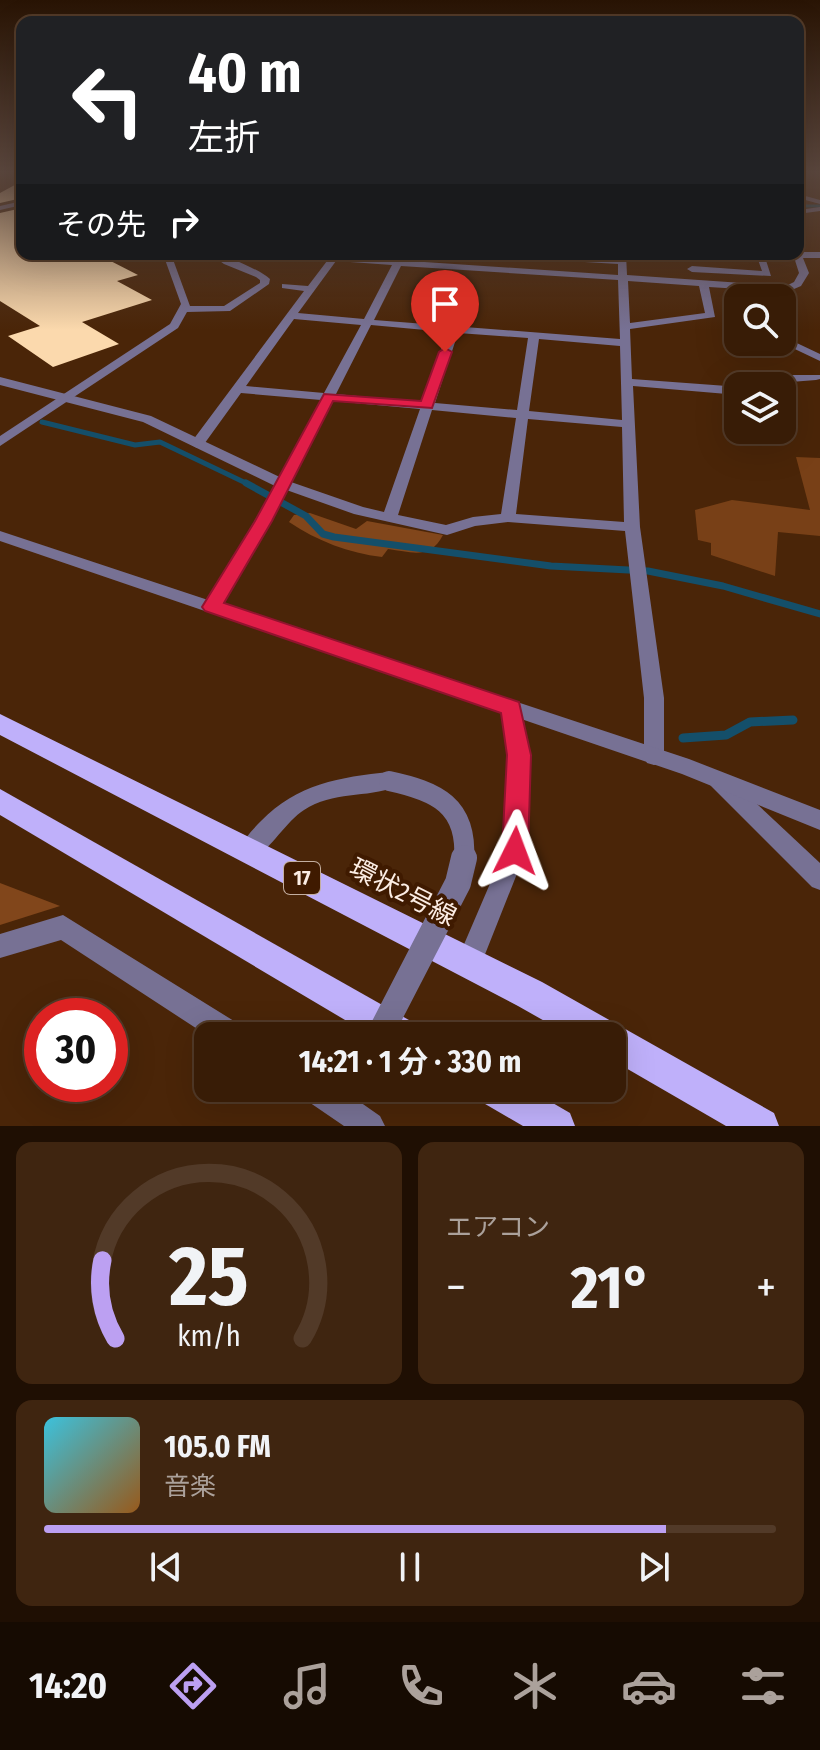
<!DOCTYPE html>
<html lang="ja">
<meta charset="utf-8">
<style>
:root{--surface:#381c06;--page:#3f2510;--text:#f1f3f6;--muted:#aba19b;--line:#523a28;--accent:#bca0f2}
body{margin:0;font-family:"Fira Sans Condensed","Noto Sans JP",sans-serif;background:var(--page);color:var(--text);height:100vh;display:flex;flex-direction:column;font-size:30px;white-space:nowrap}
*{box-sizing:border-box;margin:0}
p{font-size:26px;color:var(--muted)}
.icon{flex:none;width:44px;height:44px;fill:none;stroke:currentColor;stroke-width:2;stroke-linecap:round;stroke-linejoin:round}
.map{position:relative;height:1126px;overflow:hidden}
.panel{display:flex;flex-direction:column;gap:16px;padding:16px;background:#1f0f03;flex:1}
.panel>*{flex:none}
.top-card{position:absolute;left:16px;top:16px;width:788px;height:244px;border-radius:16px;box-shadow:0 8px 32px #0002,0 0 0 2px var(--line);background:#202124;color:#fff;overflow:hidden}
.buttons{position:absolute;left:724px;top:284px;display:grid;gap:16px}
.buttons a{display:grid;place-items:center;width:72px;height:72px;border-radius:16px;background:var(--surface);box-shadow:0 8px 32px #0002,0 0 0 2px var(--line);font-size:40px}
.speed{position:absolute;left:24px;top:998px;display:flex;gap:16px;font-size:40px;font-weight:700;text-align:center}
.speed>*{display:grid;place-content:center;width:104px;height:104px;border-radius:50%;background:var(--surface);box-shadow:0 8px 32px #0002,0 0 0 2px var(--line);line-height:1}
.speed .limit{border:12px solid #d22;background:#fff;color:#111}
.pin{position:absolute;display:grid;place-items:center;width:68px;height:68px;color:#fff;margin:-82px -34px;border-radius:50% 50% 50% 0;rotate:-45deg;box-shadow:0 0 8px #0007}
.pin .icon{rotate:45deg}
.me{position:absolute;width:88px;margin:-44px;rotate:3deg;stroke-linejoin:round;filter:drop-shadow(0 0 6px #0008)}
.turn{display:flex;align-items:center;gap:28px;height:168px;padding:0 40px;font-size:36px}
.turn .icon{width:104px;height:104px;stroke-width:2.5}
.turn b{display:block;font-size:56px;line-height:68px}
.then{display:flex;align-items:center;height:76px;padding:0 40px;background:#0003;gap:16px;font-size:30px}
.big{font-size:60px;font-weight:700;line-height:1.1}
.panel .tile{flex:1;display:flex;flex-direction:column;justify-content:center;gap:12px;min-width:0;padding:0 28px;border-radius:16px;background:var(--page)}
.panel .dial{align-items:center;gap:0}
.dial svg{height:208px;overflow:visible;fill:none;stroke:var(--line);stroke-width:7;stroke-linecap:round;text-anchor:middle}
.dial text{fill:var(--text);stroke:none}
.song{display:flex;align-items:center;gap:24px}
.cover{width:96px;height:96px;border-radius:12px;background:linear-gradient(135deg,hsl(190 70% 55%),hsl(30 70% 35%))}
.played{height:8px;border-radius:4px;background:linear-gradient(90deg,var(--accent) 85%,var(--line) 85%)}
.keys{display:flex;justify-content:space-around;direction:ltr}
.heat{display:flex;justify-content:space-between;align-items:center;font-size:44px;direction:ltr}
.panel .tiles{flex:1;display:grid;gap:16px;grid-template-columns:1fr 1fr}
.tile:last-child{grid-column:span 2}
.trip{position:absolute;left:194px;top:1022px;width:432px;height:80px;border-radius:16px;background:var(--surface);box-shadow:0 8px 32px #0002,0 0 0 2px var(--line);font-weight:700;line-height:80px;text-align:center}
.tab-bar{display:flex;height:128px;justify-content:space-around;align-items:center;background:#160b02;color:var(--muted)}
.tab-bar .icon{width:56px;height:56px}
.tab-bar .on{color:var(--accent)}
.tab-bar b{font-size:36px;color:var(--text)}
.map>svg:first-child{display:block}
.green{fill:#784017}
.forest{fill:#81461b}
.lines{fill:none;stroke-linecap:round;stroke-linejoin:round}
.stream-far3{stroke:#144f6a;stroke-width:3}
.stream-far2{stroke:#144f6a;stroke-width:5}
.stream-far1{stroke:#144f6a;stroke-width:7}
.stream{stroke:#144f6a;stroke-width:9}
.building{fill:#fbd9ad}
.minor{fill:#777194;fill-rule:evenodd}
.tertiary{fill:#777194;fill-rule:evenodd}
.primary{fill:#bfb0fa;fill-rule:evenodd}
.minor-bridge-far1{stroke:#777194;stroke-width:20}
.minor-bridge{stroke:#777194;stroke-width:26}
.route{fill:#e11d48;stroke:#92132f;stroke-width:2}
.labels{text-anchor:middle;stroke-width:8;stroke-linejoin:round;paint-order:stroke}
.shield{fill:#3f1a00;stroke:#c3aea0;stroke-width:2}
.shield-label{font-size:20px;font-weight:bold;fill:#fcede4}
.near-street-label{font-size:26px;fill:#fcede4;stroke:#3f1a00}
</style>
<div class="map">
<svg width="820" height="1126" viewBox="0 0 820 1126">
<rect width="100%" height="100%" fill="#4a2508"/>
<!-- green -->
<polygon class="green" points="796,457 820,458 820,536 778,532 775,576 711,555 711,543 698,540 695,510 732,500 810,510"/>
<!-- forest -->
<g class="forest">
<path d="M310 513 356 529 367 521 443 535C430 560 412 552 388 549L382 557C349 553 317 541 289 522L294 515Z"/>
<polygon points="0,883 60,906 0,925"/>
</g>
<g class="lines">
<!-- stream-far3 -->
<polyline class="stream-far3" points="798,206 820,206"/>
<!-- stream-far2 -->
<polyline class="stream-far2" points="42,422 135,445 160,442 250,485"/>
<!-- stream-far1 -->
<polyline class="stream-far1" points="246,483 306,516 323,534 334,537 551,566 648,571 723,586 820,614"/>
<!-- stream -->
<polyline class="stream" points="683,738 726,735 750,722 793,720"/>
</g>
<!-- building -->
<g class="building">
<polygon points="22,181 22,198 0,203 0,193"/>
<polygon points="22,208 22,254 97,254 138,275 117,281 152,300 82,322 119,344 53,367 8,336 40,326 0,301 0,213"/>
<polygon points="436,297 472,299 466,317 429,314"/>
</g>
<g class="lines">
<!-- minor -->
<g class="minor">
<polygon points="798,194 820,200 820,204 798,198"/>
<polygon points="22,201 22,205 0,210 0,206"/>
<polygon points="820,207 820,211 798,214 798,210"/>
<path d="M798 252H820V258H803L809 273 801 286 787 292 709 287 715 317 630 329 632 379 727 386 770 375H820V379L816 380 738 386V391L727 394 633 386 640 527 664 698V757L661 763 654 765 647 763 644 757V698L625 531 508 522 475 526 447 535 354 514 278 487 276 484 321 400 241 393 202 447 197 448 190 444 304 291 282 288V284L308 286 327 261 266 257 262 254H305L618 275V264L568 261 564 258 568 255 618 259V254H626L627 275 786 286 794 282 799 273 793 254H798ZM336 261 392 265 364 319 298 313ZM401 266 618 280 620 339 374 320ZM628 281 699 286 705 313 630 323ZM294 319 361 325 324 393 246 386ZM371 325 447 332 423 402 336 394ZM458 333 528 338 517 410 435 403ZM539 339 620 346 622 420 529 411ZM332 401 420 409 384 512 363 507 291 482ZM432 410 516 418 501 514 473 517 446 525 398 515ZM528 419 622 427 624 522 516 514Z"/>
<path d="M163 254H171L190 306H224L260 283V280L256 277 224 264 210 254C223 254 259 269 270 279L269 284 230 311 187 312 178 328 0 446V436L170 324 181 304Z"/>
<polygon points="756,254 764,254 771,276 692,272 687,269 692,266 762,271"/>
<polygon points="782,336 820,354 820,361 780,342 782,342"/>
<polygon points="512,700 519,703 522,708 529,755 526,851 478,972 469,976 460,972 456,963 504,851 509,755 502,708 505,703"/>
<polygon points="718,771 725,774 820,863 820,890 812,887 711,786 707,780 711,774"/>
<path d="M389 772 396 775 400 781 396 787C366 798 333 791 304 810 285 822 267 855 249 861L241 858 238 851C243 840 252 830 261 821 297 784 340 777 389 772Z"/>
<polygon points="63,915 242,1026 246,1036 208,1036 61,940 0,958 0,934"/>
<polygon points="299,1088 366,1088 360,1102 380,1116 385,1126 344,1126 303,1098"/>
</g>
<!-- tertiary -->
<polygon class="tertiary" points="0,377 151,416 288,481 290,484 222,604 689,759 820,810 820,830 682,774 0,541 0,531 208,600 275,486 143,422 0,385"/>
<!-- primary -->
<g class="primary">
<polygon points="0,714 542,982 774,1113 779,1126 726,1126 612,1060 612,1036 571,1036 518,1006 0,735"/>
<polygon points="0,789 416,1024 421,1036 372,1036 0,815"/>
<polygon points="475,1088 527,1088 570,1113 575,1126 523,1126 480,1101"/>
</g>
<!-- minor-bridge-far1 -->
<path class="minor-bridge-far1" d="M389 781C436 791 468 805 464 860"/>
<!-- minor-bridge -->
<polyline class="minor-bridge" points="379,1036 458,883 464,858"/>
</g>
<!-- sky -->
<linearGradient id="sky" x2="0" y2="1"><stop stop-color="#291404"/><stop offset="0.52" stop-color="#5a463d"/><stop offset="1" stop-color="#5a463d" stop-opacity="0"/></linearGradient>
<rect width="820" height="330" fill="url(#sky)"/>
<!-- route -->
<polygon class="route" points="445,348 452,352 432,408 333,401 272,521 224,603 519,702 531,755 528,851 524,859 515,862 505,859 502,851 507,755 501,713 205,611 202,607 255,521 324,394 421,401 439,352"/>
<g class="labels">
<!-- shield labels -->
<rect class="shield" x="284" y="862" width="36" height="32" rx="6"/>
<g class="shield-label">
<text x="302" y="885">17</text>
</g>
<!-- near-street labels -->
<g class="near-street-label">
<text transform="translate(403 892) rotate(27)" y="9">環状2号線</text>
</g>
</g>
</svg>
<div class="buttons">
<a><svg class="icon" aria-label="search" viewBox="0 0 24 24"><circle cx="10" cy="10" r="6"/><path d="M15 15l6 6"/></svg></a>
<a><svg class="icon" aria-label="layers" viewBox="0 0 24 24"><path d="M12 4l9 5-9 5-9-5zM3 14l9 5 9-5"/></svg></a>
</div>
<div class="speed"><div class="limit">30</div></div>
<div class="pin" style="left:445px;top:352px;background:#d93025"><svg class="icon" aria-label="arrive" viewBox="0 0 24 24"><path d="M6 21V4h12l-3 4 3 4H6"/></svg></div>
<svg class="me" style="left:515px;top:851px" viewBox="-20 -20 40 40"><path d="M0-17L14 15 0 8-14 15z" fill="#e11d48" stroke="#fff" stroke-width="4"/></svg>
<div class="trip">14:21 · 1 分 · 330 m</div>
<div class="top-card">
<div class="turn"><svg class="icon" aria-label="left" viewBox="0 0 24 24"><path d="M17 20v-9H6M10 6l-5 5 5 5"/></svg><div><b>40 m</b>左折</div></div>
<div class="then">その先<svg class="icon" aria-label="right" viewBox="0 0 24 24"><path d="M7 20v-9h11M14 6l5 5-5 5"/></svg></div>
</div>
</div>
<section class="panel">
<div class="tiles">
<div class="tile dial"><svg viewBox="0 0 100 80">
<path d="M14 69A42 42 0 1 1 86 69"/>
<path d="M14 69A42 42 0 0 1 9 39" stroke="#bca0f2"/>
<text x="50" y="56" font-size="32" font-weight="700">25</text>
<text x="50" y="72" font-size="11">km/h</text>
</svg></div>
<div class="tile"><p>エアコン</p>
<div class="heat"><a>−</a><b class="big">21°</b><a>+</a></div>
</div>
<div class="tile">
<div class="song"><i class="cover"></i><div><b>105.0 FM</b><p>音楽</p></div></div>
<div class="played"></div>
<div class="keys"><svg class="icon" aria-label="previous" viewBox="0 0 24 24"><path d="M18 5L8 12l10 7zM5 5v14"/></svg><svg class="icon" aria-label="pause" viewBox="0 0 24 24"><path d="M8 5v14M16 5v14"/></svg><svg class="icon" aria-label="next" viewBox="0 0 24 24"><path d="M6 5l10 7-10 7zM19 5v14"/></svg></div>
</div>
</div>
</section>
<nav class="tab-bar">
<b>14:20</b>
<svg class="icon on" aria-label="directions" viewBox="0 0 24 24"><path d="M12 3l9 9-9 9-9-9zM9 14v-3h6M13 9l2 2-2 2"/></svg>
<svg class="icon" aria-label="music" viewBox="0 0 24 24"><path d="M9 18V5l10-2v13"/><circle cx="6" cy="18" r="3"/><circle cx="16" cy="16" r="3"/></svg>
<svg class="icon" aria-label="phone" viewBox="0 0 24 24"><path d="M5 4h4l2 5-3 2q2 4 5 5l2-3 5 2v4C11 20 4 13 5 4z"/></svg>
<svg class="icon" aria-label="climate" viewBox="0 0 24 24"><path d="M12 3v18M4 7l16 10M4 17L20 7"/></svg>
<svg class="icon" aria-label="car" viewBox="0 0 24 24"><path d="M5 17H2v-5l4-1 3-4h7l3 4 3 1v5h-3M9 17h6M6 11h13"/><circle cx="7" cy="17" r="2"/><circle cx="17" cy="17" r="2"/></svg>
<svg class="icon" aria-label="filters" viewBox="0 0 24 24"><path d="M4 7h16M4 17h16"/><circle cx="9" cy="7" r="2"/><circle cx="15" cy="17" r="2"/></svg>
</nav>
